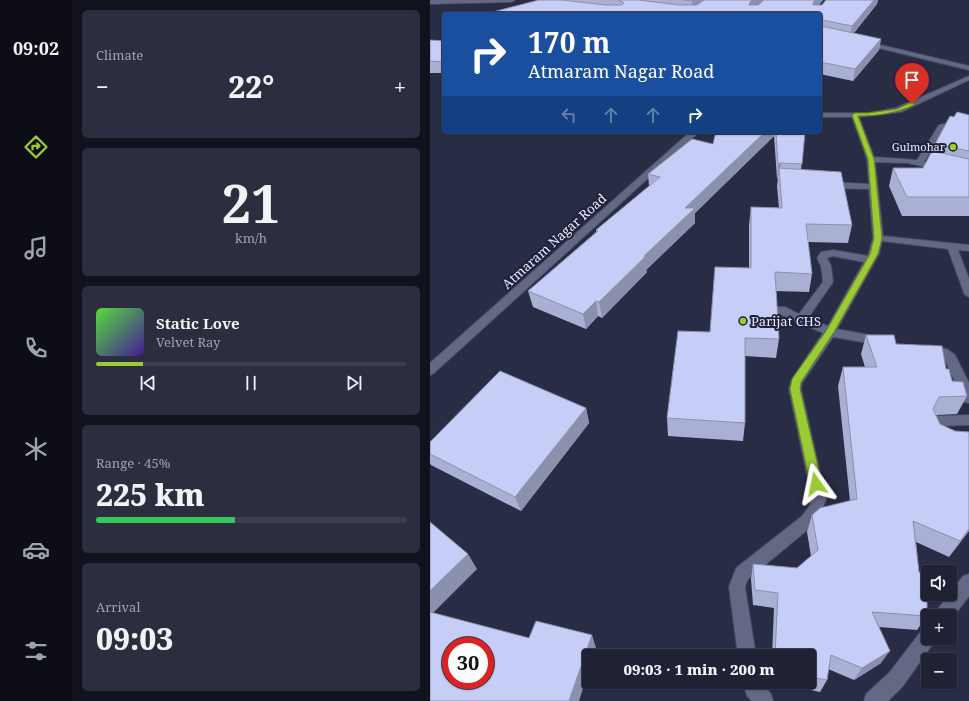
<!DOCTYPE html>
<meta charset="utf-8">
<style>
:root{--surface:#1f2134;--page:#2c2e40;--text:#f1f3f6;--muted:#a1a3ac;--line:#3c3e4f;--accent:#9acb34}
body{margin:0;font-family:"Noto Serif",serif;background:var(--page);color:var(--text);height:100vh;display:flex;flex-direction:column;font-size:15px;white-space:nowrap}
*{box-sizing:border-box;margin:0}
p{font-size:13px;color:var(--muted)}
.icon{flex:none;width:22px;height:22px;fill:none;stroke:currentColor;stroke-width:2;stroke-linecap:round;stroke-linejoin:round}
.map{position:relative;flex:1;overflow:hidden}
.panel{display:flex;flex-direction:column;gap:10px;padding:10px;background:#11121d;width:358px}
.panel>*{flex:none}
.top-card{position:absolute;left:12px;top:12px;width:380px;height:122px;border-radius:4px;box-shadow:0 1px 3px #0004,0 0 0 1px var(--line);background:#1a4fa0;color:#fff;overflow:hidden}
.tools{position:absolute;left:491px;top:565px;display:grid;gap:8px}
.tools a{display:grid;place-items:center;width:36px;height:36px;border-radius:4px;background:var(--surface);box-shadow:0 1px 3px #0004,0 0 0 1px var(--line);font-size:20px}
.speed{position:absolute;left:12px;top:637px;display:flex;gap:8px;font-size:20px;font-weight:700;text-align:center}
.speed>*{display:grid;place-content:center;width:52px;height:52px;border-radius:50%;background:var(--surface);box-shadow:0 1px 3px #0004,0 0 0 1px var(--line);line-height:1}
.speed .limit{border:6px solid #d22;background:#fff;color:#111}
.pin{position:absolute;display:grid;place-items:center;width:34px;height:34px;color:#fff;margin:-41px -17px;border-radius:50% 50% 50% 0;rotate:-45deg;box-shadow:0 0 4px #0007}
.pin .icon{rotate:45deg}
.me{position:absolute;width:44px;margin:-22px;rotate:348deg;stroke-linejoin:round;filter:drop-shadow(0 0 3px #0008)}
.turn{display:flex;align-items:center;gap:14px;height:84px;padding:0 20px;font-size:18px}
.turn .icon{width:52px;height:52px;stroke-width:2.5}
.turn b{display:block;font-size:28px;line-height:34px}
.lanes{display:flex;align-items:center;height:38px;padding:0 20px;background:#0003;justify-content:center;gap:20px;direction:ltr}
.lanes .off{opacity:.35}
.big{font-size:30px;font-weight:800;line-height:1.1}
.panel .tile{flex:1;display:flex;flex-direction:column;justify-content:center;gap:6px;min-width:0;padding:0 14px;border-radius:6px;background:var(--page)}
.panel .dial{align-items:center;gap:0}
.dial b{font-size:52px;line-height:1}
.song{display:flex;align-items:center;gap:12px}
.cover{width:48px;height:48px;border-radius:6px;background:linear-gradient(135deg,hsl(110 70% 55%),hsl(260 70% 35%))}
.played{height:4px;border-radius:2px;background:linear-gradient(90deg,var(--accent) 15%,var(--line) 15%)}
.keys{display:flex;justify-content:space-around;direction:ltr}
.heat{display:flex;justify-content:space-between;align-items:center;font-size:22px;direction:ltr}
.charge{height:6px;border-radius:3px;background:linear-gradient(90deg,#34c759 45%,var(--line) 0)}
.trip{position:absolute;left:152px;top:649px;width:234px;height:40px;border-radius:4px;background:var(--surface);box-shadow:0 1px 3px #0004,0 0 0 1px var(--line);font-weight:800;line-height:40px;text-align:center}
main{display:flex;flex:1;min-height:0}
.dock{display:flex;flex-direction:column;width:72px;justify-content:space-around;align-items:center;background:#0c0d15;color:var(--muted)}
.dock .icon{width:28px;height:28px}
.dock .current{color:var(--accent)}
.dock b{font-size:18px;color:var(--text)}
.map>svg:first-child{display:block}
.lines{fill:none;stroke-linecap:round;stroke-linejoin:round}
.street-casing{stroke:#46485e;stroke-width:2}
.street{fill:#636885;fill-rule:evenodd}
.wall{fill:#aab0d4}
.shaded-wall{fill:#8b90ad}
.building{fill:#c6cdf7;stroke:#8b90ad;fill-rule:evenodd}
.route{fill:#9acb34;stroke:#648422}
.poi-dot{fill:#9acb34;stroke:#1f223a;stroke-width:1.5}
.labels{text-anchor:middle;stroke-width:4;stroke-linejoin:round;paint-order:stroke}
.far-poi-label{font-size:11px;fill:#eaedfe;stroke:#1f223a;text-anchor:end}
.street-label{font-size:13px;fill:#eaedfe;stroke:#1f223a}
.poi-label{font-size:13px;fill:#eaedfe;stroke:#1f223a;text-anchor:start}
</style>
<main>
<nav class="dock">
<b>09:02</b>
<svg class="icon current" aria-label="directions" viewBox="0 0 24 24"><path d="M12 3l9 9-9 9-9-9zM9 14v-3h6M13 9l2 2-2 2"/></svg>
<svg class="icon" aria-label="music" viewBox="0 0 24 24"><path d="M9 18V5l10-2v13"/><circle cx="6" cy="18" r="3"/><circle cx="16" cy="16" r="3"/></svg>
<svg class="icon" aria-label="phone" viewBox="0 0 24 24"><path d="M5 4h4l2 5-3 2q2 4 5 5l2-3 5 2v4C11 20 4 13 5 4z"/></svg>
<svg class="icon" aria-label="climate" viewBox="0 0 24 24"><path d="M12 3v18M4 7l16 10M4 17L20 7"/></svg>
<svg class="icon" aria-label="car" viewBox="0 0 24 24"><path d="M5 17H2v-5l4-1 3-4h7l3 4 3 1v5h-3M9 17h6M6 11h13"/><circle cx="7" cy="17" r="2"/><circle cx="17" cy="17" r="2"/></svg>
<svg class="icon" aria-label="filters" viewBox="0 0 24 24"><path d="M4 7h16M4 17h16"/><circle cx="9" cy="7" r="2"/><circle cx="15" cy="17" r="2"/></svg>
</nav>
<section class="panel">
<div class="tile"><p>Climate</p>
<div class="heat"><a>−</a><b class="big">22°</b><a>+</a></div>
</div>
<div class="tile dial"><b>21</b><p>km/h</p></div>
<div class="tile">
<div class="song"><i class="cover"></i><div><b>Static Love</b><p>Velvet Ray</p></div></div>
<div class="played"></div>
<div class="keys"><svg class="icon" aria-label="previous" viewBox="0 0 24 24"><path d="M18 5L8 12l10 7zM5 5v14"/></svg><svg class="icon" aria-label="pause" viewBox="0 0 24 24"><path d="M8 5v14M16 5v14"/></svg><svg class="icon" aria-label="next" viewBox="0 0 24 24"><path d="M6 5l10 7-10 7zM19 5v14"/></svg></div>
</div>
<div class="tile"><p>Range · 45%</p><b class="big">225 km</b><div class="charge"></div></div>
<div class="tile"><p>Arrival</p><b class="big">09:03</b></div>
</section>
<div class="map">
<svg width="539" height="701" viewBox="0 0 539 701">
<rect width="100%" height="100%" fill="#292c45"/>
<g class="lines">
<defs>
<g id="street">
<polygon points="0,0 85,0 82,2 0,4"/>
<polygon points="434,41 539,66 539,70 432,44 432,42"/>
<path d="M539 76V80L471 112 429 117 444 157 487 160 509 125 539 118V122L515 129 494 162 539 171V177L478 163 445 162 453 236 539 245V251L528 250 539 279V297L535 295 534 293 518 249 452 241 449 254 407 329 450 337 454 338 456 341 454 344 450 345 403 337 372 383 371 389 396 499 390 516 381 527 318 579 315 587 326 656H308L299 587 306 568 371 517 379 507 382 499 359 389 362 379 393 333 347 313 345 310 347 307H355L369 314 393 282 391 266 387 258 391 252 403 250 438 256 443 238 439 189 398 188 394 185 398 182 439 184 437 159 422 117H390V113H438L466 108ZM403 256 434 262 398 326 378 318 403 282 401 266 397 258Z"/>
<polygon points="260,132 269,132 4,373 0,375 0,363"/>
<polygon points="498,345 517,349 525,355 539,383 539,403 534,402 516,362 508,356 494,352 492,349 494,346"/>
<polygon points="539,415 539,425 510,426 513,434 511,438 506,440 501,438 496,427 501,417 506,416"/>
<polygon points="539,574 539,596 520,621 520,616 504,616 507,610 533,576"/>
<polygon points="498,627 498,638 506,638 504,642 473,686 458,701 434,701 436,694 459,673 492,630"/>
<polygon points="313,682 331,682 341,694 343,701 322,701 317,696"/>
</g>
</defs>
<!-- street casing -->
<use href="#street" class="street-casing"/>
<!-- street -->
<use href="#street" class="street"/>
</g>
<!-- wall -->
<g class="wall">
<polygon points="109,0 393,0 389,5 392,5 396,0 448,0 447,4 424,33 451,39 449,50 423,81 390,74 390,14 55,14"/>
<polygon points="0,40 14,41 14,73 0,73"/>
<polygon points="539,115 539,216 472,216 459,186 463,168 493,168 503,152 505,144"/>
<polygon points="286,132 375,132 371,170 422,225 418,243 378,242 382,274 379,292 346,291 349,339 346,358 315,356 315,423 313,441 238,436 237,418 280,332 319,268 319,225 321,207 349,208 347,186 348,178 347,179 344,136 265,213 265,223 216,270 217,272 172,318 168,316 156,329 103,307 98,291 166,232 166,230 219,186 218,174 283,144"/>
<polygon points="436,335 466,344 516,369 522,381 537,396 527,414 506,415 539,531 519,557 486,542 489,572 497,616 487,630 449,627 451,663 424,680 398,669 397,680 390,692 341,682 379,682 379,656 342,656 344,608 323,605 321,579 323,564 367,568 381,556 377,532 382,515 420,501 408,386 413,367 435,367 431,354"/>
<polygon points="156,408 159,423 91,511 1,465 0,463 0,442"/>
</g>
<!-- shaded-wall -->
<g class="shaded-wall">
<polygon points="263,0 278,0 262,11 262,1"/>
<polygon points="323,0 336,0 319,13 320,2"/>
<polygon points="385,0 393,0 382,13 383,3"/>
<polygon points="444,0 448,0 447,4 420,37 422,26"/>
<polygon points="451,39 449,50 423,81 425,69"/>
<polygon points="335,132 345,132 344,136 265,213 265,223 216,270 217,272 172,318 169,302 214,256 255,208"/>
<polygon points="351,163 350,173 349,168 348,178 347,179 348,164"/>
<polygon points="166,301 168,316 156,329 153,314"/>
<polygon points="156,408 159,423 91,511 85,497"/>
<polygon points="539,529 539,531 519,557 530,541"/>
<polygon points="38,554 47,569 0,616 0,591"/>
<polygon points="162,635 166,648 164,656 159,656 159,670 149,701 139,701"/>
<polygon points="460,651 451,663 424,680 432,668"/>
</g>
<!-- building -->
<g class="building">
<polygon points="109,0 131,0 176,5 192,5 194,3 189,0 188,0 209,0 249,5 267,5 274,0 323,0 320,2 319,5 328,5 334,0 385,0 383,3 383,5 392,5 396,0 444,0 422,26 392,20 390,21 390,14 55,14"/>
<polygon points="254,0 263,0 262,1"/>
<polygon points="390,21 391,26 451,39 425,69 390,62"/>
<polygon points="0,40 14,41 14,62 0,61"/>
<polygon points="527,112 539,115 539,151 505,144 520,116 524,117"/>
<polygon points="286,132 335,132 255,208 265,208 214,256 215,257 169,302 166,301 153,314 98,291 168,231 166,230 230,177 218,174 262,139 283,144"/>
<polygon points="346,132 375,132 372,164 351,163 348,164"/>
<polygon points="502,151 539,159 539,197 477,197 463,168 493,168"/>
<polygon points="349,168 411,172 422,225 376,224 382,274 345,272 349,339 315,338 315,423 237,418 248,331 280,332 285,267 321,268 321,207 352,208"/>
<polygon points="436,335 464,335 466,344 512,346 516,369 519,369 522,381 533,382 537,396 509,397 503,409 510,424 525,431 539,432 539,529 530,541 483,521 489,572 497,577 497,616 442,612 460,651 432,668 401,655 397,680 379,677 379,656 345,656 348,593 325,590 323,564 367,568 388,550 382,515 390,508 427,499 413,367 447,367"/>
<polygon points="70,371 156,408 85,497 0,454 0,442"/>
<polygon points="0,522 38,554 0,591"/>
<path d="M0 612 99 638 106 621 162 635 139 701H0ZM21 646H55V680H21Z"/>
</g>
<!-- route -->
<path class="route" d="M482 102 485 104 484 105C467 113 448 116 428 116L444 159 452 238 448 254 404 332 371 382 370 389 392 484 390 487 386 489 382 487 380 484 360 389 362 379 396 331 440 254 444 238 438 159 422 115 425 113H438L467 109Z"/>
<!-- markers -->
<g class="poi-dot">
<circle cx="523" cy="147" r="4"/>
<circle cx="313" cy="321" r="4"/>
</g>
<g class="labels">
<!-- far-poi labels -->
<g class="far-poi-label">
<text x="515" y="151">Gulmohar</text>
</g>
<!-- street labels -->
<g class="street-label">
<text transform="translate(124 241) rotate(-42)" y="5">Atmaram Nagar Road</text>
</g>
<!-- poi labels -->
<g class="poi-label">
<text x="321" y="326">Parijat CHS</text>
</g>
</g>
</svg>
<div class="tools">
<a><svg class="icon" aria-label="sound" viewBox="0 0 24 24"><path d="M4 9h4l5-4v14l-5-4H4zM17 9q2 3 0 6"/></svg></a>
<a>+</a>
<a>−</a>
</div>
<div class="speed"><div class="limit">30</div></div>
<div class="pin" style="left:482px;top:104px;background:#d93025"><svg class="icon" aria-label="arrive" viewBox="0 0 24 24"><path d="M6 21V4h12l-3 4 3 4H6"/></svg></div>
<svg class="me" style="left:386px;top:484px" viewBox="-20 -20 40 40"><path d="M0-17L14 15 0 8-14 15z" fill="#9acb34" stroke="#fff" stroke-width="4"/></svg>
<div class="trip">09:03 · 1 min · 200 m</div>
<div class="top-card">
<div class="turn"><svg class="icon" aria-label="right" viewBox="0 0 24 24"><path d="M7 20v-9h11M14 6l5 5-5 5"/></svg><div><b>170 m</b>Atmaram Nagar Road</div></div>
<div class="lanes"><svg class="icon off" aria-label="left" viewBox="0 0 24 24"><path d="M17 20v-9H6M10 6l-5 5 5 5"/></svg><svg class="icon off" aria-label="ahead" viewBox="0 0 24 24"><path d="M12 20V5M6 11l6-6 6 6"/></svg><svg class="icon off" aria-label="ahead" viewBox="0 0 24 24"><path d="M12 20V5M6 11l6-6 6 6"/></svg><svg class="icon" aria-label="right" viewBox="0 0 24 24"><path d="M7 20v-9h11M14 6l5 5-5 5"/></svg></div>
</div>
</div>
</main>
